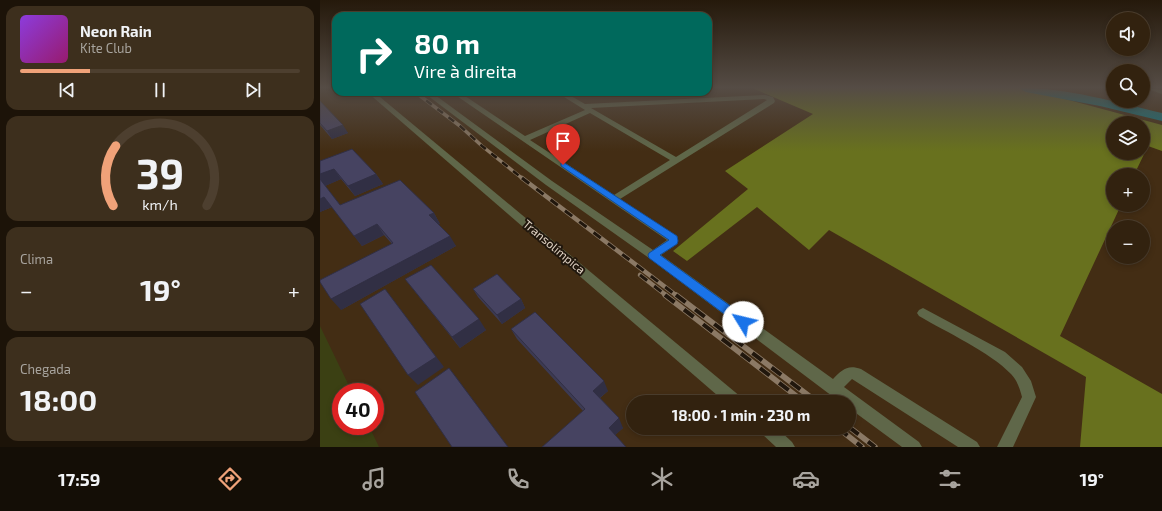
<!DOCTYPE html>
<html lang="pt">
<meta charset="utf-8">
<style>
:root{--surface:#32220f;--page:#3d2f1d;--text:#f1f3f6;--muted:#a8a49e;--line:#4d3f2f;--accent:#f0a279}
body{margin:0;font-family:"Exo 2",sans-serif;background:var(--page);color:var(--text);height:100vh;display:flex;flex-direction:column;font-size:15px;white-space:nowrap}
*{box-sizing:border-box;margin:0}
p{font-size:13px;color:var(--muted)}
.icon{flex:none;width:22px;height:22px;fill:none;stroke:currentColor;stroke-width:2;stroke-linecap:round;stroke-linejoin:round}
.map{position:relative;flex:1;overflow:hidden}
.panel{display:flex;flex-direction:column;gap:6px;padding:6px;background:#1c1308;width:320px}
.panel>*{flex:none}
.hud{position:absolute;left:12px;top:12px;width:380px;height:84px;border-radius:12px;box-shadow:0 2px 6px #0003,0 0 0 1px var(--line);background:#00695c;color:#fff;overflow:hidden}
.fabs{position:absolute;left:786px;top:12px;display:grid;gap:8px}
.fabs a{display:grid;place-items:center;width:44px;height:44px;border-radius:50%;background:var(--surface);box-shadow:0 2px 6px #0003,0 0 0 1px var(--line);font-size:20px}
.speed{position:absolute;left:12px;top:383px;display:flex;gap:8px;font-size:20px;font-weight:700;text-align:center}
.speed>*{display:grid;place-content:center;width:52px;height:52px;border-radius:50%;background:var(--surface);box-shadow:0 2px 6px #0003,0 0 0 1px var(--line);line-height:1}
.speed .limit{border:6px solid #d22;background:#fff;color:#111}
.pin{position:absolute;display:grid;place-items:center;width:34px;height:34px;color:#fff;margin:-41px -17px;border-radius:50% 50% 50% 0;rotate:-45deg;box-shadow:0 0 4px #0007}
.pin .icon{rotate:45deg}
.me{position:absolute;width:44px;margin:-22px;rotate:306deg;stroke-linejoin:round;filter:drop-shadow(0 0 3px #0008)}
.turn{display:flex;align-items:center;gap:14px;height:84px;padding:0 16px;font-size:18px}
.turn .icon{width:52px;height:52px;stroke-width:2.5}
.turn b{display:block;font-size:28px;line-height:34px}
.big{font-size:30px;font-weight:700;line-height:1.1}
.panel .tile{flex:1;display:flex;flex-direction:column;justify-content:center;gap:6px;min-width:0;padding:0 14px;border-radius:12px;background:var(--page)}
.panel .dial{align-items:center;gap:0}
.dial svg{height:104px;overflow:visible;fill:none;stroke:var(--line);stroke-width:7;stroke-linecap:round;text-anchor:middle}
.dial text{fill:var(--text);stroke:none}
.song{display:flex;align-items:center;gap:12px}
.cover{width:48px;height:48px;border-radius:6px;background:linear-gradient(135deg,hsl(270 70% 55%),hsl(320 70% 35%))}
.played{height:4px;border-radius:2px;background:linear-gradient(90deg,var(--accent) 25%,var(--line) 25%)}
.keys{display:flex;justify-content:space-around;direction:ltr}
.heat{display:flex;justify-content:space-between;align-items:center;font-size:22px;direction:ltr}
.trip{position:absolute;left:306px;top:395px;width:230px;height:40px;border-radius:20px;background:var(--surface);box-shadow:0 2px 6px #0003,0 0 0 1px var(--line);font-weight:700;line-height:40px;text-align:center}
.tabs{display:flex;height:64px;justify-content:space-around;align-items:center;background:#140e06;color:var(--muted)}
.tabs .icon{width:28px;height:28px}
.tabs .active{color:var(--accent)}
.tabs b{font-size:18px;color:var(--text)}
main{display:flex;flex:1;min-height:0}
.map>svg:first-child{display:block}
.green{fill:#3b4013}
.forest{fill:#68711e;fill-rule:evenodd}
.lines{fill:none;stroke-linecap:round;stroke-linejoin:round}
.river{fill:#10757f;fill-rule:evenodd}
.minor{fill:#5f6749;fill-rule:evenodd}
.rail-far2-casing{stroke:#8b7965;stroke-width:3.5}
.rail-far1-casing{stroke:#8b7965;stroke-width:4.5}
.rail-casing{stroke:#8b7965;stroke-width:5.5}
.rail-far2{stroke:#21170d;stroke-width:2.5;stroke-dasharray:7;stroke-linecap:butt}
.rail-far1{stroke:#21170d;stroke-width:3;stroke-dasharray:9;stroke-linecap:butt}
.rail{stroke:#21170d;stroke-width:4;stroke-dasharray:12;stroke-linecap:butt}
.wall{fill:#3c3a53}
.shaded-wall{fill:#312f44}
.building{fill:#464361;stroke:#312f44}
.route{fill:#1a73e8;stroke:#114b97}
.labels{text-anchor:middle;stroke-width:4;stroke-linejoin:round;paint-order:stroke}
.street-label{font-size:12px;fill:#e0d2c4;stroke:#21170d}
</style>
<main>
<section class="panel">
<div class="tile">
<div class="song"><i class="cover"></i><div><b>Neon Rain</b><p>Kite Club</p></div></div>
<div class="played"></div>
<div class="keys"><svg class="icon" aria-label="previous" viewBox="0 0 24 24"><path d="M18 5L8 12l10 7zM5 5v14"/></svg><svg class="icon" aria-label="pause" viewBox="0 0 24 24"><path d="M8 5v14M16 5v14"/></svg><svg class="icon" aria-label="next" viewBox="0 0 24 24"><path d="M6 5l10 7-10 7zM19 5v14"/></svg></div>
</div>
<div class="tile dial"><svg viewBox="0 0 100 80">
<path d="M14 69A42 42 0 1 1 86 69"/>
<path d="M14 69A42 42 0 0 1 16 23" stroke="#f0a279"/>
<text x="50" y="56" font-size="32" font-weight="700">39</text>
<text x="50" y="72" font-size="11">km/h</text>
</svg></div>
<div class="tile"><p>Clima</p>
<div class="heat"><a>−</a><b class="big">19°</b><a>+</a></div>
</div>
<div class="tile"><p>Chegada</p><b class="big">18:00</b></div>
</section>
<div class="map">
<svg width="842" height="447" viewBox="0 0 842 447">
<rect width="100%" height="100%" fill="#432d14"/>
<!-- green -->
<polygon class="green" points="0,326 32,392 21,392 21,426 49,426 59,447 0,447"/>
<!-- forest -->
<path class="forest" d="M432 88H704L842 125V151L828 146 814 175H793V205H801L740 336 842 394V447H760L766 377 509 230 489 250 437 207 367 261 353 251 428 189 405 171 493 114ZM793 123H823V153H793Z"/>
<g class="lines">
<!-- river -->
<path class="river" d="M700 88C748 88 795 102 842 113V121L780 106 706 92 702 90Z"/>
<!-- minor -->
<g class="minor">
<polygon points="827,88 842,90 842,94 828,89"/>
<polygon points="47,92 54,92 421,397 423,402 405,402"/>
<path d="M103 92H111L232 181 333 250 347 240 131 92H139L205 136 265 110 236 92H244L265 104 445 95 453 97 455 101 454 103 300 199 357 236 358 241 357 244 341 255 513 379C522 370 527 364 541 369L657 442 660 447H638L532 379 524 387 599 442 602 447H582L529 408V402H522L508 393 329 258 226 185ZM444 99 447 100 356 157 271 108ZM270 113 350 160 294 195 210 140Z"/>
<path d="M603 308 685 352 702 367 711 381 716 397 693 447H677L702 397C700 389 697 380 691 374 670 352 626 332 599 316L597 313 599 310Z"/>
<polygon points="439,428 457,428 472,442 475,447 456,447 441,433"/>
</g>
<defs>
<polyline id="rail-far2" points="95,92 140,126 162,146 203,179"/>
<g id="rail-far1">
<polyline points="202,178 357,296"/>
<polyline points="320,275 347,296"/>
</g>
<g id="rail">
<polyline points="345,295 484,402"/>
<polyline points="356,295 497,402"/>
<polyline points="529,427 555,447"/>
<polyline points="518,428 542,447"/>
</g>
</defs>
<!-- rail-far2 casing -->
<use href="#rail-far2" class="rail-far2-casing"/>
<!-- rail-far1 casing -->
<use href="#rail-far1" class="rail-far1-casing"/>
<!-- rail casing -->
<use href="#rail" class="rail-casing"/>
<!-- rail-far2 -->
<use href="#rail-far2" class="rail-far2"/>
<!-- rail-far1 -->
<use href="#rail-far1" class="rail-far1"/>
<!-- rail -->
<use href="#rail" class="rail"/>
</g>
<!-- wall -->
<g class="wall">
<polygon points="0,101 28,133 12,139 0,125"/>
<polygon points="0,161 56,174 63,184 35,196 21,179 5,186 20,205 114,213 120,224 118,224 136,246 21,310 72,244 64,235 42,246 12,207 0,212"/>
<polygon points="85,279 166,330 140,348"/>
<polygon points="153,289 201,299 205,308 182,324 158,297"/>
<polygon points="191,329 288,391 280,398 303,428 295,435 263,411 197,339"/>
</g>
<!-- shaded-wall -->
<g class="shaded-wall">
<polygon points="23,125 28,133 12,139 7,131"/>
<polygon points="14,169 21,179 5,186 0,180 0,174"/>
<polygon points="56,174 63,184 35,196 28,186"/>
<polygon points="4,197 12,207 0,212 0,199"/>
<polygon points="114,213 120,224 116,226 109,215"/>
<polygon points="57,224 64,235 42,246 34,236"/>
<polygon points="130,236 136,246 21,310 11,299"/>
<polygon points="65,289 124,367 98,385 88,375"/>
<polygon points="201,299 205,308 182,324 177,315"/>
<polygon points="159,319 166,330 140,348 132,337"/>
<polygon points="129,368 137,378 188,447"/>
<polygon points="284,381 288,391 277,400 273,391"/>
<polygon points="299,418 303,428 293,437 289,428"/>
</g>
<!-- building -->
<g class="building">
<polygon points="0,101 23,125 7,131 0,123"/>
<polygon points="32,149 56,174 28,186 14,169 0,174 0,161"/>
<polygon points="0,179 20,205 80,180 114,213 109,215 130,236 11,299 0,282 0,280 73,243 57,224 34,236 4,197 0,199"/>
<polygon points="111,265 159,319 132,337 85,279"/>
<polygon points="177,274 201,299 177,315 153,289"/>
<polygon points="65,289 116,357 88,375 40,304"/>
<polygon points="215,312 284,381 273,391 299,418 289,428 306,447 222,447 265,409 191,329"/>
<polygon points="129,368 188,447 132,447 95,392"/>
</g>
<!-- sky -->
<linearGradient id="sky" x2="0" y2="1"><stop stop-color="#25190b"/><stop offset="0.58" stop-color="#554c45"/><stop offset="1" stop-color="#554c45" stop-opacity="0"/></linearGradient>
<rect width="842" height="151" fill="url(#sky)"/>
<!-- route -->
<polygon class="route" points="243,162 357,236 358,241 357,244 340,255 427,318 428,322 427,325 423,326 419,325 329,258 328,255 329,253 349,240 241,166 241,163"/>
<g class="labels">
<!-- street labels -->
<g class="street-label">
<text transform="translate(234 247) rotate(40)" y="4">Transolímpica</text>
</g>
</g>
</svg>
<div class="fabs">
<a><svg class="icon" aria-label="sound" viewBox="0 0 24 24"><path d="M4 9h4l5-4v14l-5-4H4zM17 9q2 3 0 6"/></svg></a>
<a><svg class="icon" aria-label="search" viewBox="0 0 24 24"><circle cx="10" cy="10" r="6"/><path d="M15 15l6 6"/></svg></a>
<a><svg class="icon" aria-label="layers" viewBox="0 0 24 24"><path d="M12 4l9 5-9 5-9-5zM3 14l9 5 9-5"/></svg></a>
<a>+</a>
<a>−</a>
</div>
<div class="speed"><div class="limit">40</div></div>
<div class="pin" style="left:243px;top:165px;background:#d93025"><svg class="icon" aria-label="arrive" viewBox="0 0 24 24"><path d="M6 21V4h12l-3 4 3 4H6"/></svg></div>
<svg class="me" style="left:423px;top:322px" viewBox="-20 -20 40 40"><circle r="19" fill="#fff"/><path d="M0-13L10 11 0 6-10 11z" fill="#1a73e8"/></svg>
<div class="trip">18:00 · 1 min · 230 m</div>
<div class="hud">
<div class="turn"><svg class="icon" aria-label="right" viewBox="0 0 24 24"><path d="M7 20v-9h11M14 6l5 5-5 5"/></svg><div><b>80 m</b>Vire à direita</div></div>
</div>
</div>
</main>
<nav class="tabs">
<b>17:59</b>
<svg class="icon active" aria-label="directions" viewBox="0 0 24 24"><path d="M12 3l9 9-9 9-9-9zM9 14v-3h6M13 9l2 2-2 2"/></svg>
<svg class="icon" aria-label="music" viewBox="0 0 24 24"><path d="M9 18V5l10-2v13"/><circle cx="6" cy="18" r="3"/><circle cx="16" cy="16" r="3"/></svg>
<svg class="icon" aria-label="phone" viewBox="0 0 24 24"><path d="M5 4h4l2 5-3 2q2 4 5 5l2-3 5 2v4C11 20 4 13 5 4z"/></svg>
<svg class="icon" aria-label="climate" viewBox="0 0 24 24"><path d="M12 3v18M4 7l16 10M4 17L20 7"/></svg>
<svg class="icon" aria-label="car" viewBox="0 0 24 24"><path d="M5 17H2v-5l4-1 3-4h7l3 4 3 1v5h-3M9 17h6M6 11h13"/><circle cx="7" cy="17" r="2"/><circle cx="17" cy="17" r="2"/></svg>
<svg class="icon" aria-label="filters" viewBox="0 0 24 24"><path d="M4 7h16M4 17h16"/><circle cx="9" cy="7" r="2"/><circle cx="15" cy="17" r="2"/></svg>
<b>19°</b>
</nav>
